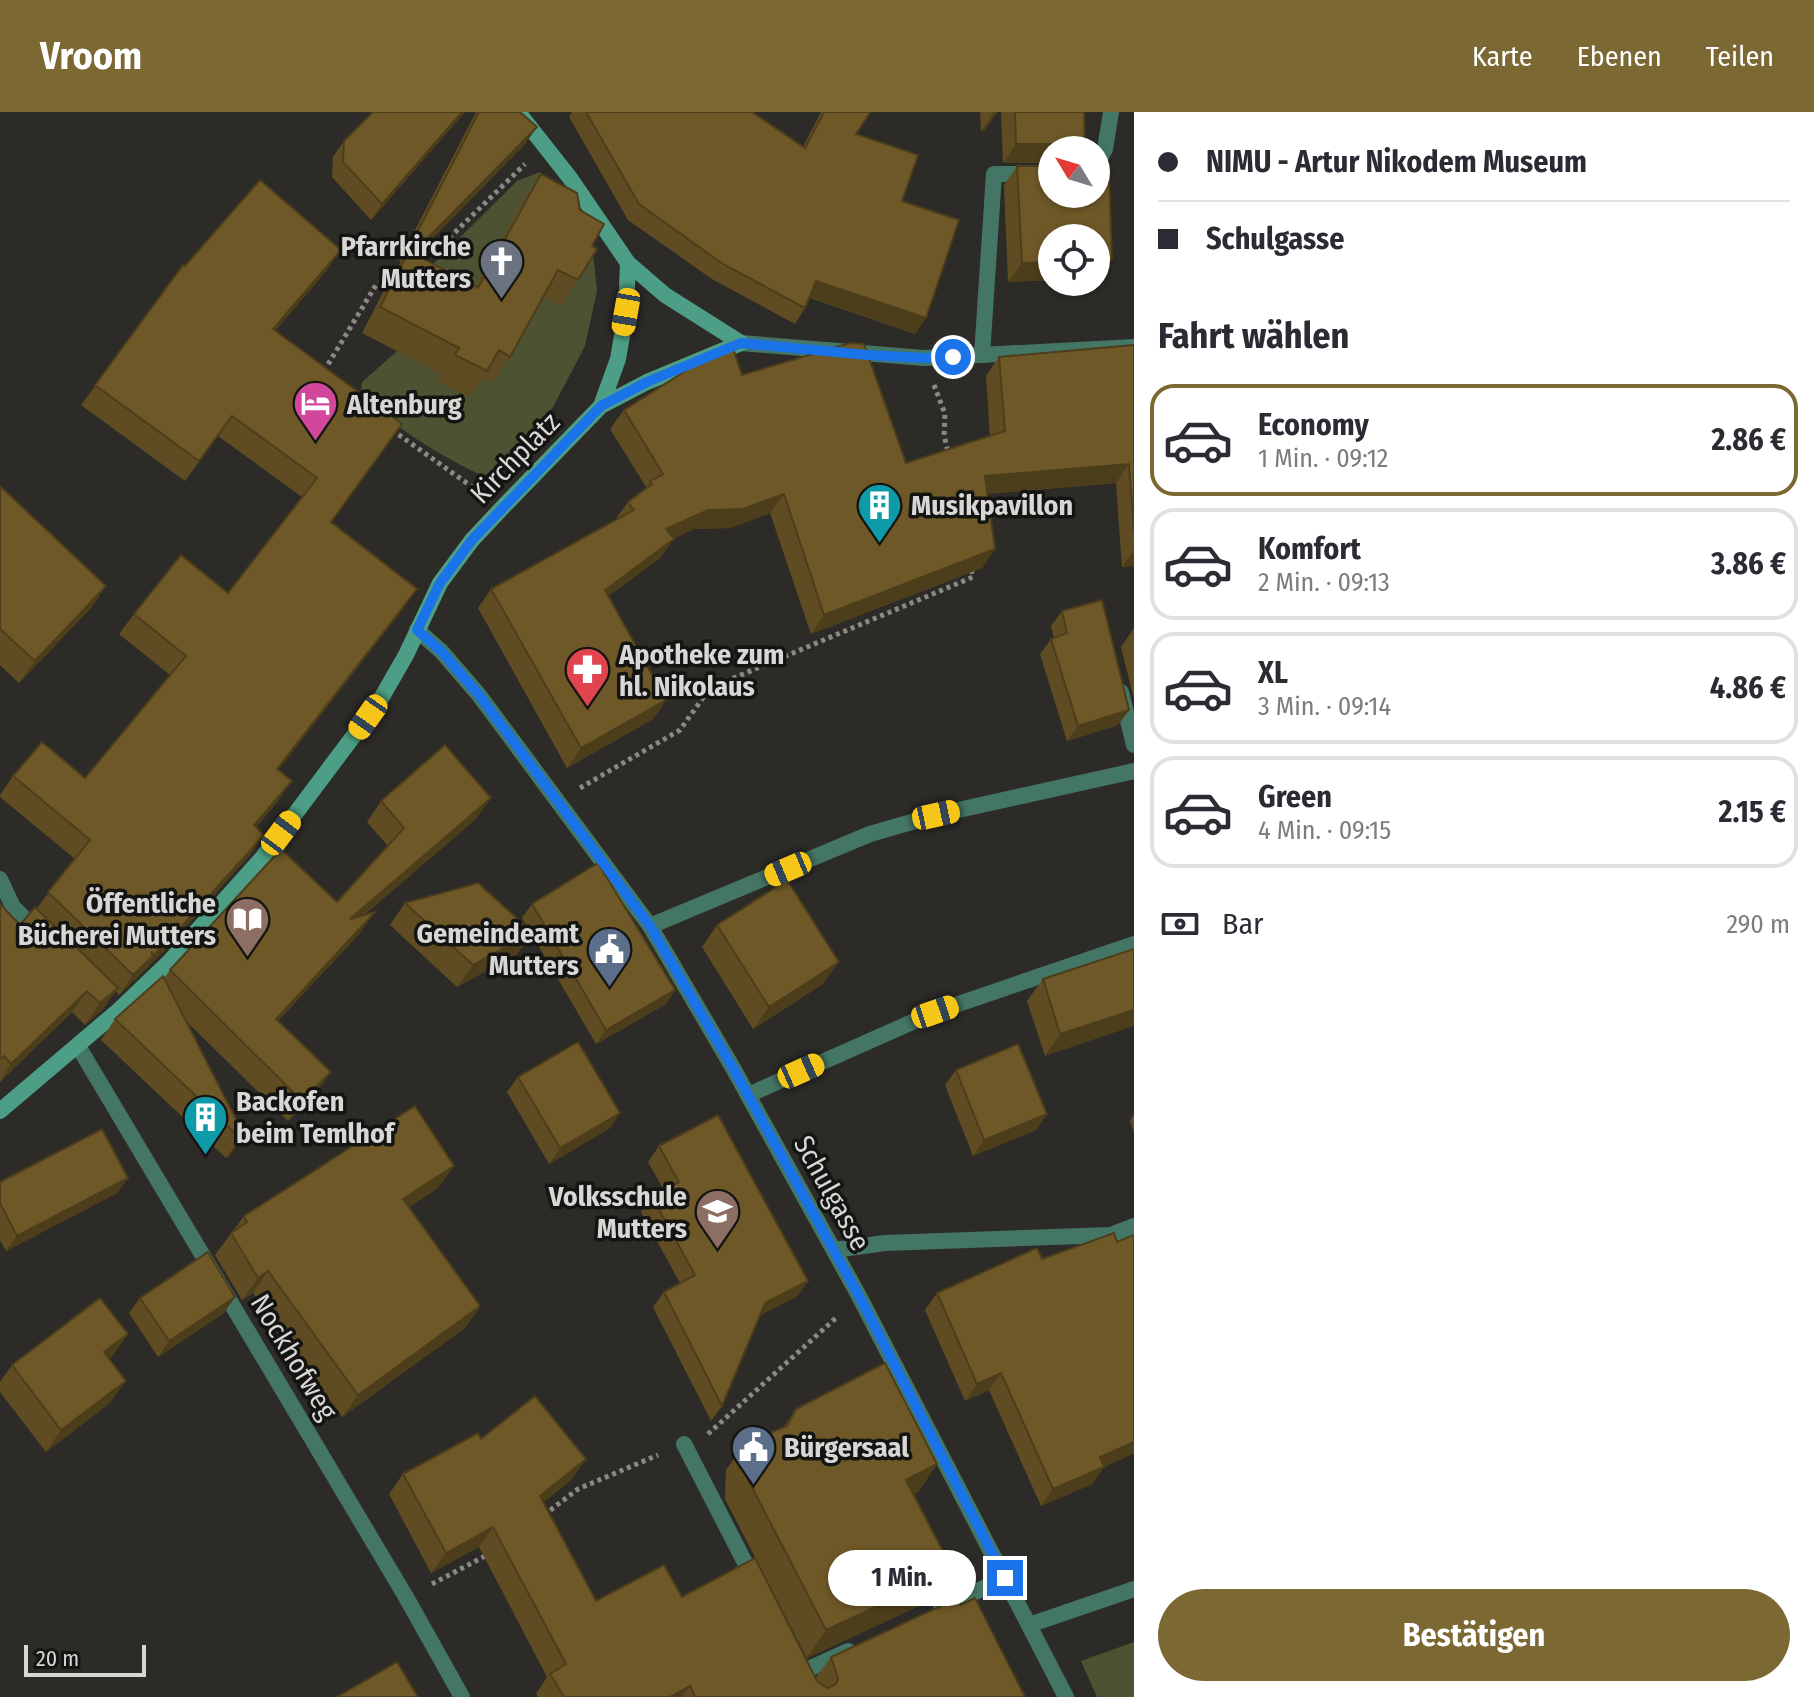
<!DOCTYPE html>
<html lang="de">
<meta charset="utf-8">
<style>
:root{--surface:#fff;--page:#f2f2f3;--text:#2b2b33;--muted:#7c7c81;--line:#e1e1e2;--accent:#7b6833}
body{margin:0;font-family:"Fira Sans Condensed",sans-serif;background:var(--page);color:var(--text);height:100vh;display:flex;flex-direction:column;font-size:30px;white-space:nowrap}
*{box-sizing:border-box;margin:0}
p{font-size:26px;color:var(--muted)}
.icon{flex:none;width:44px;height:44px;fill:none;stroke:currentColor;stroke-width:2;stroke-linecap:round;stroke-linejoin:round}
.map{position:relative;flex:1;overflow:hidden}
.side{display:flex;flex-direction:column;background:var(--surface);width:680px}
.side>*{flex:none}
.hud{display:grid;align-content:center;height:176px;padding:0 24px;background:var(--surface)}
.needle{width:52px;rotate:308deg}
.tools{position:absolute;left:1038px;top:24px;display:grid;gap:16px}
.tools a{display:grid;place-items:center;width:72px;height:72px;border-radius:50%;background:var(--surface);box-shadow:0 2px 6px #0004;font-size:40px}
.scale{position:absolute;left:24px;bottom:20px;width:122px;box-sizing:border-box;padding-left:8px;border:4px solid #d8d7d5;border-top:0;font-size:22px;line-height:28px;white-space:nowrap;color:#d8d7d5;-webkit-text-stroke:6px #141412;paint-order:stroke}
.end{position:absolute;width:36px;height:36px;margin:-18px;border:10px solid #1a73e8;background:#fff;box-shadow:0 0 0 4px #fff}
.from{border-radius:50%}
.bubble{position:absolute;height:56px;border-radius:28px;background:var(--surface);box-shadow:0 2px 6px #0004;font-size:26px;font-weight:700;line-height:56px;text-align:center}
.car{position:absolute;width:24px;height:48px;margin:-24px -12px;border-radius:10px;box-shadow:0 0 6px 2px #0007;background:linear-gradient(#f5c518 24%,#345 0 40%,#f5c518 0 76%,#345 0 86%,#f5c518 0)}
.hud b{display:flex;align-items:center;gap:28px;height:76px;font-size:30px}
.hud b+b{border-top:2px solid var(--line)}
.hud i{width:20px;height:20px;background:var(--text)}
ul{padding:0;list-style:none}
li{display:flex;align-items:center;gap:24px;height:112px;margin:0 16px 12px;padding:0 8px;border:4px solid var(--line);border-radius:24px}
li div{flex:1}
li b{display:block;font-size:30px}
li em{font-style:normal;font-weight:700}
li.on{border-color:var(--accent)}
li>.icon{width:72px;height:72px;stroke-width:1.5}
h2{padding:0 24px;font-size:36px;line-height:96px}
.pay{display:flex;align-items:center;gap:20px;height:88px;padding:0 24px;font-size:30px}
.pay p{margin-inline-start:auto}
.action{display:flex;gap:16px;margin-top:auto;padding:16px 24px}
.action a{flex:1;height:92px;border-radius:48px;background:var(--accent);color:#fff;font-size:32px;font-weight:700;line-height:92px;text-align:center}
header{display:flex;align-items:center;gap:48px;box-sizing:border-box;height:112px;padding:0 40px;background:var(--accent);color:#fff}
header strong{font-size:38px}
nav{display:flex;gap:44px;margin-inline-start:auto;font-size:28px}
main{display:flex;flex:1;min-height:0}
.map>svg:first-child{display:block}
</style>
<header>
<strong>Vroom</strong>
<nav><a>Karte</a><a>Ebenen</a><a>Teilen</a></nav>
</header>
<main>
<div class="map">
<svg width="1134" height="1585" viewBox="0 0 1134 1585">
<rect width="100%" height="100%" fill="#2d2b28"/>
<path fill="#4d5232" d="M540 60 592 133 597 179 585 234 553 295 507 351 483 364C439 343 395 317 361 282L362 270 396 240 430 155 517 69Z
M1134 1530V1585H1097L1081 1549Z"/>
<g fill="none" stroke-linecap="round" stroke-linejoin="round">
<path stroke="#8a8986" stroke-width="5" stroke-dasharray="4 4" stroke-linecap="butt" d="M416 148 443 132 525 52
M324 259 376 173 398 160
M934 273 945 302 944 323 949 344
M392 318 478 379
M580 676 680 618 710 576 973 465 971 456
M708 1322 837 1205
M544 1403 578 1377 658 1343
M432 1472 487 1443"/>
<path stroke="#447666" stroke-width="16" d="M1096 53 1105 37 1111 0
M982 243 994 62H1052
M1121 580 1134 633
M0 767 13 795 40 822
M650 814 870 722 936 703 1134 659
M748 983 935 900 1134 832
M834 1138 885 1131 1111 1123 1134 1114
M684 1332 755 1470
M941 1496 1005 1466
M1029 1513 1134 1477
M813 1585 802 1560 848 1539"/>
<path stroke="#447666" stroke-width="16" d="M417 518 441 539 479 583 650 814 733 956 859 1184 1066 1585
M78 934 406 1485 462 1585"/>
<path stroke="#447666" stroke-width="16" d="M741 231 924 246 1134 235"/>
<path stroke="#4c9f86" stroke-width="16" d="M518 0 570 66 628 151 665 183 741 231
M601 294 618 247 626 200 628 151
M0 999 119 898 169 850 262 746 379 590 406 543 440 471 472 428 502 396 601 294 647 270 741 231"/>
</g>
<path fill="#5f4c22" d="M465 0 371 108 332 65 333 45 344 29Z
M476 0H520L526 31 416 143 476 174 523 88 541 62 580 98 592 134 578 168 560 194 543 185 510 245 492 271 483 266 469 285 437 269 441 262 362 221 391 165 401 150 399 149Z
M572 0H752L803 35 821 0H868L856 22 902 89 926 206 915 222 810 186 805 196 795 212 712 167 628 108 569 5Z
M980 0H997L984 19H981Z
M1001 0H1084L1085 38H1052V51H1003Z
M1017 54H1052V82H1096V61L1109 60 1112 147 1099 166H1096V126H1052V168L1008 170 1004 73Z
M185 154 327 158 275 219 331 411 403 497 278 658V689L256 715 250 743 161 842 119 883 115 879 103 897 85 913 72 900 0 970V792L20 813 36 797 75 747 0 685V683L13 664 85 666 170 563 119 522 134 502 228 481 302 385 218 324 185 369 81 293Z
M1134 233V454L1122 455 1116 371 987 382 995 437 982 456 811 522 770 401 730 416 694 417 673 427 660 446 608 484 666 588 653 607 567 656 478 496 491 477 615 408 628 390 644 378 646 375 610 317 624 298 742 263 906 351 990 324 986 264 999 245Z
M0 374 106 474 91 496 19 571 0 553Z
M1062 499 1129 598 1118 613 1067 629 1040 542 1051 527 1054 526 1051 514Z
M1134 516V587L1121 535Z
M381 689 476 707 364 803 360 821 278 909 331 960 316 981 288 1009 186 909 244 1023 229 1044 226 1046 101 928 115 907 164 866 170 858 337 790 388 734 367 710Z
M405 791 529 818 522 806 532 792 675 878 666 892 596 932 531 821 517 842 457 875 390 813Z
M717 813 823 872 753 917 702 835Z
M1134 837 1045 944 1027 889 1043 867Z
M956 958 1047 1002 1036 1018 973 1044 945 973Z
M518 965 610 1016 549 1052 507 980Z
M1134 1002V1021L1130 1009Z
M659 1034 798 1184 760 1203 722 1294 711 1309 653 1195 664 1180 680 1171 641 1100 652 1085 664 1078 648 1050Z
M128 1066 117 1081 6 1139 0 1128V1070Z
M438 1076 409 1095 480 1194 465 1216 342 1305 253 1181 242 1188 215 1143 244 1104Z
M1134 1123V1341L1104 1355 1092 1372 1041 1394 989 1278 965 1289 925 1198 937 1181 1042 1147 1117 1130Z
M235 1185 224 1201 158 1245 129 1201 140 1186Z
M128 1222 112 1244 109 1247 110 1291 46 1340 0 1280V1270L12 1253Z
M796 1297 937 1352 918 1380 913 1382 934 1487 807 1546 725 1387 726 1358 745 1331 783 1316Z
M481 1327 586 1347 572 1367 544 1390 596 1489 682 1485 818 1570 816 1565 831 1545 961 1493 1025 1585H538L536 1582 547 1565 479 1435 431 1461 389 1382 403 1362Z"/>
<path fill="#4d3e1b" d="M462 0H465L371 108 382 92Z
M994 0 997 1 984 19H981Z
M537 15 526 31 406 154 416 138Z
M1016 32H1066L1062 38H1052V51H1003Z
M341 138 327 158 259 238 273 217Z
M1112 147 1099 166H1096V148Z
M1052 150V168L1008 170 1022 151Z
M816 169 926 206 915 222 806 184Z
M1129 352 1116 371 972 383 985 364Z
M784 382 770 401 730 416 694 417 653 436 666 417 708 398Z
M674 427 660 446 591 497 605 478Z
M995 437 982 456 811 522 824 503Z
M1134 438V454L1122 455Z
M106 474 91 496 19 571 35 549Z
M417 477 403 497 263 678 277 657Z
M666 588 653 607 567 656 581 636Z
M1129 598 1118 613 1067 629 1078 614Z
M292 669 278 689 240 733 254 713Z
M491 686 476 707 335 827 350 807Z
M264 723 250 743 161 842 140 863 154 843Z
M375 800 360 821 261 927 276 907Z
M532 820 517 842 457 875 473 853Z
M153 844 139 864 119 883 133 863Z
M839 850 823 872 753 917 769 895Z
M118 876 103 897 85 913 100 891Z
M675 878 666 892 596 932 606 918Z
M87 879 72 900 0 970 11 952Z
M1134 898V914L1045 944 1060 922Z
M331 960 316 981 288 1009 302 989Z
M620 1001 610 1016 549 1052 560 1036Z
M1047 1002 1036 1018 973 1044 984 1028Z
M244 1023 229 1044 226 1046 240 1026Z
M454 1054 438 1076 388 1109 403 1087Z
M128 1066 117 1081 6 1139 17 1124Z
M268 1159 253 1181 242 1188 258 1166Z
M808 1169 798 1184 755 1206 765 1191Z
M235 1185 224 1201 158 1245 169 1229Z
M480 1194 465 1216 342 1305 358 1283Z
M128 1222 112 1244 89 1262 104 1240Z
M1001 1261 989 1278 965 1289 977 1272Z
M126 1269 110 1291 46 1340 61 1318Z
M1134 1330V1341L1088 1362 1100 1345Z
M586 1347 572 1367 526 1405 540 1384Z
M937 1352 918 1380 887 1395 906 1368Z
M1104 1355 1092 1372 1041 1394 1053 1377Z
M493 1415 479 1435 431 1461 446 1441Z
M953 1459 934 1487 807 1546 826 1518Z
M690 1574 682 1585H670Z"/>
<path fill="#6e5827" stroke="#4d3e1b" stroke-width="2" d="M373 0H462L382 92 343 50 344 29Z
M479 0H520L537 15 416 138 410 134Z
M586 0H752L805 36 824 0H868L870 1 856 22 918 43 902 89 959 108 926 206 816 169 805 196 723 152 639 92Z
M1015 0H1084L1085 38H1075L1066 32H1016Z
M1017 54H1052V82H1096V61L1109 60 1112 147 1096 148V126H1052V150L1022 151Z
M541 62 577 81 580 98 604 112 592 134 597 137 578 168 558 158 510 245 499 238 487 259 455 243 459 236 380 195 409 139 478 176Z
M260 68 341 138 273 217 402 312 331 410 417 477 277 657 292 669 254 713 264 723 175 822 154 843 151 840 153 844 133 863 48 780 90 728 13 664 42 630 85 666 186 544 134 502 181 443 228 481 317 366 232 304 199 349 95 273 183 153 185 154Z
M850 231 864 232 906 351 1005 319 999 245 1134 233V419L1129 352 985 364 995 437 824 503 784 382 743 397 708 398 666 417 674 427 605 478 666 588 581 636 491 477 634 398 628 390 652 372 650 369 663 362 624 298 717 239 732 233 742 263Z
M0 374 106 474 35 549 0 517Z
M1102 488 1129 598 1078 614 1051 527 1067 521 1062 499Z
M445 633 491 686 350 807 375 800 276 907 331 960 302 989 170 858 281 737 337 790 404 716 381 689Z
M598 751 675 878 606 918 532 792Z
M787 768 839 850 769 895 717 813Z
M478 771 532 820 473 853 405 791Z
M0 792 20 813 35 795 118 876 100 891 87 879 11 952 4 944 0 947Z
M1134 837V898L1060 922 1043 867Z
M163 864 244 1023 240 1026 115 907Z
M578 930 620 1001 560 1036 518 965Z
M1018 932 1047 1002 984 1028 956 958Z
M415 994 454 1054 403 1087 480 1194 358 1283 268 1159 258 1166 231 1121 247 1110 244 1104Z
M718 1003 808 1169 765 1191 722 1294 664 1180 695 1163 652 1085 679 1070 659 1034Z
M102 1017 128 1066 17 1124 0 1091V1070Z
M1114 1121 1117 1130 1134 1123V1330L1100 1345 1104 1355 1053 1377 1001 1261 977 1272 937 1181 1037 1136 1042 1147Z
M208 1140 235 1185 169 1229 140 1186Z
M100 1186 128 1222 104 1240 126 1269 61 1318 12 1253Z
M885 1251 937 1352 906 1368 953 1459 826 1518 744 1360 745 1331 787 1314 796 1297Z
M535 1284 586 1347 540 1384 596 1489 664 1453 682 1485 755 1446 817 1569 827 1576 836 1572 838 1567 831 1545 958 1486 961 1493 975 1486 1025 1585H695L690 1574 670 1585H564L550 1562 566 1552 493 1415 446 1441 403 1362 478 1321 481 1327Z
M397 1550 418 1585H337Z"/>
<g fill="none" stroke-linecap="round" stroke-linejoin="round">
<path stroke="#1a73e8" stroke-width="10" d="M953 245 924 246 867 243 741 231 647 270 601 294 472 428 440 471 417 518 441 539 479 583 650 814 733 956 859 1184 1005 1466"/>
</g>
<defs>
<symbol id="church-pin" viewBox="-11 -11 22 30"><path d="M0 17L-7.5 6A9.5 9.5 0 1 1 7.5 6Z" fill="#6b7280" stroke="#141412"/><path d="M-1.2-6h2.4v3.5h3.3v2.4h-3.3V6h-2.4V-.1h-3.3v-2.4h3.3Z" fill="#fff"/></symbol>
<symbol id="hotel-pin" viewBox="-11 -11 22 30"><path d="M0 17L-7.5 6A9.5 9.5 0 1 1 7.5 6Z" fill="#d1479c" stroke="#141412"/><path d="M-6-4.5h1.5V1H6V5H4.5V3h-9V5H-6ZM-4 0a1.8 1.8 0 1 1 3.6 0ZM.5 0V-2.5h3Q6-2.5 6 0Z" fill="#fff"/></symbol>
<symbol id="building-pin" viewBox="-11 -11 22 30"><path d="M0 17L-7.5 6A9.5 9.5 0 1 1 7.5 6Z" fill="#0f9aa8" stroke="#141412"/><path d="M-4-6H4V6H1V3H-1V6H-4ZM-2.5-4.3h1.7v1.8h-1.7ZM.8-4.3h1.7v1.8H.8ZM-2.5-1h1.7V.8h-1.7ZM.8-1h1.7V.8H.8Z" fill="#fff"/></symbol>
<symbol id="pharmacy-pin" viewBox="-11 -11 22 30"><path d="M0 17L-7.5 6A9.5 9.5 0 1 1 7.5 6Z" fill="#e0444e" stroke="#141412"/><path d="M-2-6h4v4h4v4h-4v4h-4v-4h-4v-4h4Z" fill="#fff"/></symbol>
<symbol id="library-pin" viewBox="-11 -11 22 30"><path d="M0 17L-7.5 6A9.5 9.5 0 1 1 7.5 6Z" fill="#8d6e63" stroke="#141412"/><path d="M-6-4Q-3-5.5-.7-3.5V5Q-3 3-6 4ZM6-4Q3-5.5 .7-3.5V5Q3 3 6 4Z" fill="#fff"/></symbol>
<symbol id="civic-pin" viewBox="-11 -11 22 30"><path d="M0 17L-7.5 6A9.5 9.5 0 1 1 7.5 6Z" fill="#5c6f8a" stroke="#141412"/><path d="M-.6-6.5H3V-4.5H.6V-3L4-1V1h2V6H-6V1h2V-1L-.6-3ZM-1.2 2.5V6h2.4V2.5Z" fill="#fff"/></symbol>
<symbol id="school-pin" viewBox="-11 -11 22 30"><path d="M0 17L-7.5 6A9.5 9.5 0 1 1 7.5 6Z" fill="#8d6e63" stroke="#141412"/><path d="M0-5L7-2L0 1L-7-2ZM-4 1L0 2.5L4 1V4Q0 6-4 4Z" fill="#fff"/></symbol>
</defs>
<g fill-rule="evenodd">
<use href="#church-pin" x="476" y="124" width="51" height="69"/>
<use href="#hotel-pin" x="290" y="266" width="51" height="69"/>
<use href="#building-pin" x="854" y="368" width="51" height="69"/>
<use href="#pharmacy-pin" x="562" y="532" width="51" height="69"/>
<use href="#library-pin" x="222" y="782" width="51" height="69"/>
<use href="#civic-pin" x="584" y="812" width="51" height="69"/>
<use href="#building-pin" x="180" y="980" width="51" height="69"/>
<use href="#school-pin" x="692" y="1074" width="51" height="69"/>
<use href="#civic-pin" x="728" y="1310" width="51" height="69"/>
</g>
<g text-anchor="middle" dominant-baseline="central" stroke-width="7" stroke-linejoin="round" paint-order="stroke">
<g font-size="28" font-weight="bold" fill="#d8d7d5" stroke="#141412" text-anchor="start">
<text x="471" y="134" text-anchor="end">Pfarrkirche<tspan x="471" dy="32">Mutters</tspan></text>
<text x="347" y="292">Altenburg</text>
<text x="911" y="393">Musikpavillon</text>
<text x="619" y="542">Apotheke zum<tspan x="619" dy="32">hl. Nikolaus</tspan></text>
<text x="216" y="791" text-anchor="end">Öffentliche<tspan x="216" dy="32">Bücherei Mutters</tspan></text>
<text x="579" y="821" text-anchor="end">Gemeindeamt<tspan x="579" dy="32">Mutters</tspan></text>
<text x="236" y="989">Backofen<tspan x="236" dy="32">beim Temlhof</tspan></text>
<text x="687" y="1084" text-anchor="end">Volksschule<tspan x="687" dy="32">Mutters</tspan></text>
<text x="784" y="1335">Bürgersaal</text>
</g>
<g font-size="28" fill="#d8d7d5" stroke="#141412">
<text transform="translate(515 346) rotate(-46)">Kirchplatz</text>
<text transform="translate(832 1081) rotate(61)">Schulgasse</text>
<text transform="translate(294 1245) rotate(59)">Nockhofweg</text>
</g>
</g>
</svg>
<div class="tools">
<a><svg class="needle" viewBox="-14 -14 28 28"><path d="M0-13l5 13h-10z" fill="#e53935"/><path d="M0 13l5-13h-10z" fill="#7c7c81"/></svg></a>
<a><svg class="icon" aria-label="locate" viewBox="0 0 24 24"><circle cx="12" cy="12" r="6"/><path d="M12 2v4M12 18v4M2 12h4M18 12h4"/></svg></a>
</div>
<div class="scale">20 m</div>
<i class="end from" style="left:953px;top:245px"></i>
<i class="end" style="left:1005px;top:1466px"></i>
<div class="bubble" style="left:828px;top:1438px;width:148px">1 Min.</div>
<i class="car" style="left:626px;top:200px;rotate:190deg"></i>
<i class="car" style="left:368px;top:605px;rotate:215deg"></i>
<i class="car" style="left:936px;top:703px;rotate:78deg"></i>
<i class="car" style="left:281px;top:721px;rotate:37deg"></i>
<i class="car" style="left:788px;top:757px;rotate:247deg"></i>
<i class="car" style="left:935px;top:900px;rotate:71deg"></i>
<i class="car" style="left:801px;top:959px;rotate:66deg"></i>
</div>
<section class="side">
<div class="hud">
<b><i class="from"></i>NIMU - Artur Nikodem Museum</b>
<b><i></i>Schulgasse</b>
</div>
<h2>Fahrt wählen</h2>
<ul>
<li class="on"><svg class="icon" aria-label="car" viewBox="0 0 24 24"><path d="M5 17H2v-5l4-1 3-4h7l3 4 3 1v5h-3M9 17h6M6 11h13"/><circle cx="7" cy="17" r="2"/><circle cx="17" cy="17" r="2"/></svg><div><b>Economy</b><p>1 Min. · 09:12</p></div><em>2.86 €</em></li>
<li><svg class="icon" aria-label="car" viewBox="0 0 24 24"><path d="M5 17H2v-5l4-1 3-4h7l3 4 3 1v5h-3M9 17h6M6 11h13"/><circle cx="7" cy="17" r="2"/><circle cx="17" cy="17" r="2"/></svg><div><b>Komfort</b><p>2 Min. · 09:13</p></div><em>3.86 €</em></li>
<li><svg class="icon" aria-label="car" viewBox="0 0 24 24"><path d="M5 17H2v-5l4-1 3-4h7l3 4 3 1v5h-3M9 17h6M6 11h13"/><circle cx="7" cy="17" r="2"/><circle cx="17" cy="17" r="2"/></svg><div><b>XL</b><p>3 Min. · 09:14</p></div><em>4.86 €</em></li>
<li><svg class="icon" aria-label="car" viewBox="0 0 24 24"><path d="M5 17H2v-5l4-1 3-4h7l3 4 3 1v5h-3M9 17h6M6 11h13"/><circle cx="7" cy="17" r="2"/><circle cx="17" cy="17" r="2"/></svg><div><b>Green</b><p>4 Min. · 09:15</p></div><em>2.15 €</em></li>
</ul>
<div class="pay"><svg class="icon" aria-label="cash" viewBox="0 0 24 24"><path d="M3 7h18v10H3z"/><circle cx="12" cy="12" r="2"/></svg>Bar<p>290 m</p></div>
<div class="action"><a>Bestätigen</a></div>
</section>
</main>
